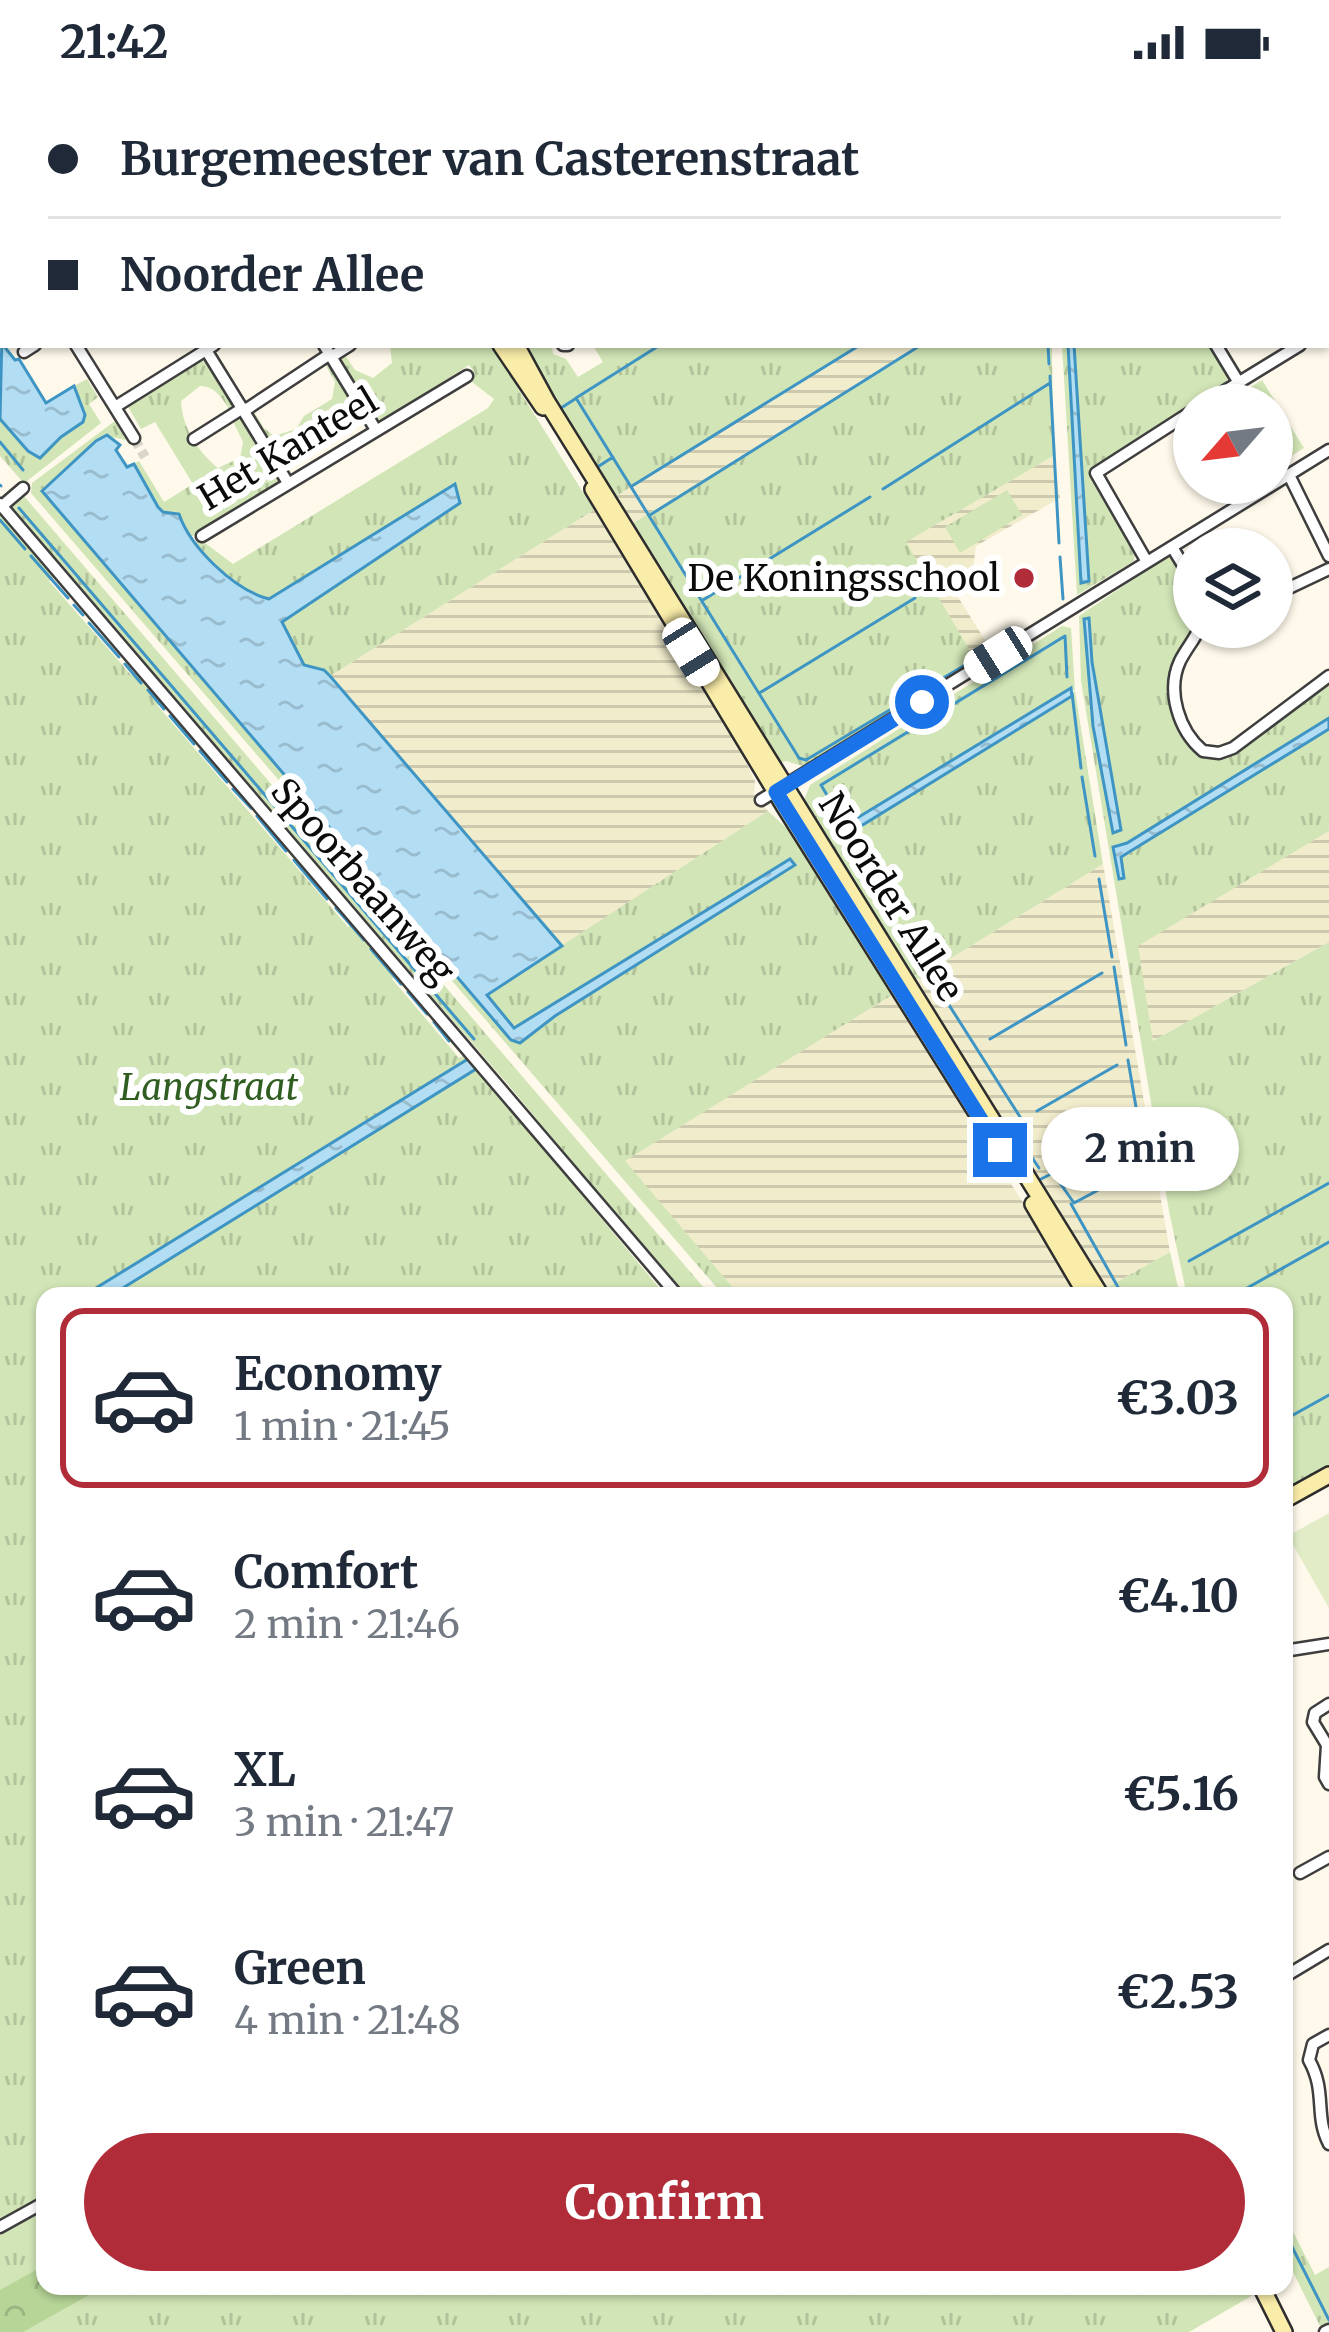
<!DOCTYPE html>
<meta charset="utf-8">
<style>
:root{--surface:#fff;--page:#f6f6f7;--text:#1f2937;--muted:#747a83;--line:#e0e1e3;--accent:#b12c39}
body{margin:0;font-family:Merriweather,serif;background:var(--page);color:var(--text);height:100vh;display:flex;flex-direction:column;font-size:45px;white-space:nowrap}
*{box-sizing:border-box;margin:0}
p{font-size:39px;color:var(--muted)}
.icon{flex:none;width:66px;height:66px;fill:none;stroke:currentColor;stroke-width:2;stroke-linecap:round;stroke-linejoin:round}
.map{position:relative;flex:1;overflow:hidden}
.side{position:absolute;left:36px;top:1203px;width:1257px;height:1008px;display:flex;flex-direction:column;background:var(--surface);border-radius:24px;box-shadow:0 3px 9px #0004}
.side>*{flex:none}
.banner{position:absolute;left:0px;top:0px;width:1329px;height:264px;box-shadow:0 3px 9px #0004;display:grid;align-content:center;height:264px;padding:0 48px;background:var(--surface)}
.needle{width:78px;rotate:242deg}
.controls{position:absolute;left:1173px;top:300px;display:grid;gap:24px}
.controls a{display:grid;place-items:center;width:120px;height:120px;border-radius:50%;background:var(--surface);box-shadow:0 3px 9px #0004;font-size:60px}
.end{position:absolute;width:54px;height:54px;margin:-27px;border:15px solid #1a73e8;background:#fff;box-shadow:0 0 0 6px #fff}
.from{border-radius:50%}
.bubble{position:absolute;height:84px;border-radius:42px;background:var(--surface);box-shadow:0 3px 9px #0004;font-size:39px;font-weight:700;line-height:84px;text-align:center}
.car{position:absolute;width:36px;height:72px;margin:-36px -18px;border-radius:15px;box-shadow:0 0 9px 3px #0007;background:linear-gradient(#fff 24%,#345 0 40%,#fff 0 76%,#345 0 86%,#fff 0)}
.banner b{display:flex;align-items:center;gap:42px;height:114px;font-size:45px}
.banner b+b{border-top:3px solid var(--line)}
.banner i{width:30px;height:30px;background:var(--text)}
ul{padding:21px 0 0;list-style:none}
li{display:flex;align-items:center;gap:36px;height:180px;margin:0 24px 18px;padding:0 24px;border:6px solid transparent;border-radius:24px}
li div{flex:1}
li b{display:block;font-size:45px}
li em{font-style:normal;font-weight:700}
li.current{border-color:var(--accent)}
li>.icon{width:108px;height:108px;stroke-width:1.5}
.cta{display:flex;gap:24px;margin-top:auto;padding:24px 48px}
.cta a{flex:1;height:138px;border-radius:72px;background:var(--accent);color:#fff;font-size:48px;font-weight:700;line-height:138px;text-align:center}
.status{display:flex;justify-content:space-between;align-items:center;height:84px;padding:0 60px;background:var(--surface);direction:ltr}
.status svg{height:33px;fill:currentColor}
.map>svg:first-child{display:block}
</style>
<div class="status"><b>21:42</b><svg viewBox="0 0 49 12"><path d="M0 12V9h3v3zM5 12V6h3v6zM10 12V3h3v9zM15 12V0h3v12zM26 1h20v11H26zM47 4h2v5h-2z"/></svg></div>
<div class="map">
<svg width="1329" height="2248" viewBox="0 0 1329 2248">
<defs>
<pattern id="farmland-rules" width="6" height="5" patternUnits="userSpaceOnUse" patternTransform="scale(3)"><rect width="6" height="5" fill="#f1eccc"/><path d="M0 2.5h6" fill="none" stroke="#cdc9ae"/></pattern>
<pattern id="grass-tufts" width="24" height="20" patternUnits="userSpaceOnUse" patternTransform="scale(3)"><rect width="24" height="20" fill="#d1e5b6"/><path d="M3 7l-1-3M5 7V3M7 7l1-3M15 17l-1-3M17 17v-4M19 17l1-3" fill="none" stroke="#b2c39b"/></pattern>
<pattern id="forest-crowns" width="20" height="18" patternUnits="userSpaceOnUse" patternTransform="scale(3)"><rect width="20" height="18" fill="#b6d597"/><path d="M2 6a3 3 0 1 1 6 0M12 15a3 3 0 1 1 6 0" fill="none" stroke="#9bb681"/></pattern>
<pattern id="water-ripples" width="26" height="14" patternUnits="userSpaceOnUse" patternTransform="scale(3)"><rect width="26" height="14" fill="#b2ddf2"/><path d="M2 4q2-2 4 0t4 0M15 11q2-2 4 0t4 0" fill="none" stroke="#98bcce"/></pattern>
</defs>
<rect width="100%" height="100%" fill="#fef9ea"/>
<path fill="url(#farmland-rules)" d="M859 261H921L630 441 613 414Z
M1053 372 1060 414 976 462 973 485 961 486 953 496V505L990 564 989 569 979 575 973 572 905 458Z
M594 426 740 665 755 697 754 710 768 727 562 862 330 592Z
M1329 747V858L1153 957 1137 862Z
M1103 780 1170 1168 1101 1207 911 899Z
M892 911 1022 1117 1077 1212H740L624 1077Z"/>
<path fill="url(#grass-tufts)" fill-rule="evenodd" d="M390 261H491L594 426 330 592 324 586 304 581 282 537 460 420 454 401 269 515C235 506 219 482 195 459L201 456 233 480 488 324 494 315 472 298 474 288 469 281 382 337 373 333 338 272 343 268 355 286 373 294 392 279Z
M520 261H552L553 270 566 275 578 293 603 278 594 263 598 261H859L613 414Z
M921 261H1052L1053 372 906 458 973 572 968 582 806 683 786 677 777 679 630 441Z
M1062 261H1211C1219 274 1233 287 1225 302L1094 382 1092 397 1135 469 1134 477 1077 511Z
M200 276 208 279 234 321 230 326C221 313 216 303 200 302L181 317C182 343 198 368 218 384L240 374 243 358 232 335 239 331 278 391V399L191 453 182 439 158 423 134 380 139 377 164 418 193 400 155 338 141 345 127 321Z
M328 276 366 335 284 387 249 330 253 326 264 344 274 352 296 345 304 332 332 315 335 298 324 278Z
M87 295 98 313 89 320 101 339 27 397H22L0 372V335L28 367 40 374 61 353 83 338 82 318 74 302Z
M1262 296 1304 364 1272 384V321H1231L1229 317Z
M115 337 126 356 107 352 96 357 43 408 513 955 520 959 555 932 794 780 789 775 519 943 508 939 486 911 768 727 792 749 892 911 625 1077 740 1212H724L31 409 32 399Z
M1007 406 1022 431 960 469 945 443Z
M23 411 711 1212H683L511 1004 15 432 11 424Z
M0 427 56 492 49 497 131 591 139 587 164 616 157 621 348 843 355 839 399 889 392 895 459 974 465 971 666 1212H45V2202H1251L1255 2210 1189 2248H0Z
M1168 472C1189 487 1202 525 1195 547 1190 563 1174 571 1172 589 1169 607 1177 628 1181 646L1217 673 1329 596V633L1127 759 1117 760 1122 786 1121 773 1329 644V747L1138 862 1153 957 1329 858V1382L1284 1408V1212H1187L1169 1127 1081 597 1079 532ZM1085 534 1089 535 1092 578 1121 746 1113 749 1089 606Z
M1062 542 1071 544 1075 607 1103 780 911 899 803 719 810 701ZM1071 604 1075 607 1072 612 844 752 839 746Z
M1170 1168 1180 1212H1105L1101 1207Z
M1284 2130 1315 2191 1329 2183V2248H1323L1284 2170Z"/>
<path fill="url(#forest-crowns)" d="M45 2181V2202H105L23 2248H0V2206Z"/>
<path fill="#e2edc8" d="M1329 1429V1524L1288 1452Z"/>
<path fill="url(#water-ripples)" stroke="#3e95c4" stroke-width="3" d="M3 206V261L15 276 19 275 46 319 74 302 85 331 83 338 61 353 40 374 28 367 0 335Z
M1068 261H1074L1089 497 1081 499Z
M107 351 120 361 116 366 127 383 134 380 158 423 163 428 179 430C190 463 234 506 269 515L455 400 460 419 282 538 304 581 324 586 330 592 562 862 487 911 514 944 790 775 795 781 555 932 520 959 511 956 42 407 96 357Z
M1089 534 1092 578 1121 746 1113 749 1093 642 1084 535Z
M1071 604 1072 612 843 753 839 745Z
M1329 634V645L1121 773 1124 794 1119 795 1113 763 1127 759Z
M468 975 476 985 110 1212H83Z"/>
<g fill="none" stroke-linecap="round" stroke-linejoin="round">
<path stroke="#3e95c4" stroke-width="3" d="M1056 0 1057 3
M133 3 138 0
M1183 3 1188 0
M0 85 3 83
M660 261 576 314 799 674 806 676 965 581
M1048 261 1049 280
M1050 292 1059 459
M558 326 575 315
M0 358 23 386
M596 384 613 373
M0 401 1 402
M632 402 860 261
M883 405 1050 299
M19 424 474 955
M650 431 921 261
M0 436 25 465
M31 472 68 514
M1060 473 1063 515
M703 516 870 413
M74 521 83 531
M89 539 119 573
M125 580 141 599
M148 606 164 625
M761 608 915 514
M1072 609 1081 684
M170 632 194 660
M200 667 227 698
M1082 693 1095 772
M233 705 251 724
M257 732 286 767
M846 743 821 701 1065 552 1067 593
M294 776 327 815
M1099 795 1112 873
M336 824 364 856
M371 865 401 900
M1114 883 1126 961
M930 891 1022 1036 1013 1045 1039 1084
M408 908 427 930
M434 938 449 957
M990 955 1102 889
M1128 976 1137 1029
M1037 1027 1117 981
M1139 1039 1144 1069
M1039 1096 1053 1089 1074 1119 1147 1080 1150 1103
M1071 1120 1123 1212
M1189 1177 1329 1099
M1233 1212 1329 1158
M1284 1336 1329 1311
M1284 2147 1329 2236"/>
<path stroke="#dad5c9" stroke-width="10" stroke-dasharray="10 5" stroke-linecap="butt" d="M134 354 145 373"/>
<defs>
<path id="street" d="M402 0 404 3
M523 0 525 3
M722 0 724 3
M849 0 851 3
M1300 0 1302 3
M535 3 539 0
M1326 42 1329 47
M0 165 3 170
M0 193 3 191
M1326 240 1328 244
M76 261 134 354
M324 261 376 346
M563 261H568
M1216 261 1239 299
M206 266 288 399
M24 268 35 261
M331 273 350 261
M1202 321 1300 261
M115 323 214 261
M244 327 330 270
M194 355 243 324
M1289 391 1329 472
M0 420 678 1212
M2 422 23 404
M202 452 467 292
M1172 463 1194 499
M1147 478 1096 389 1194 326
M1272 512 1329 485
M1200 543C1195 555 1186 565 1180 577 1166 607 1179 647 1203 667L1219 669 1233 664 1329 592
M761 716 1329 366
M1284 1567 1329 1560
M1329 1620 1315 1629 1313 1638 1327 1661 1325 1693 1329 1700
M1300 1789 1329 1773
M1284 1893 1329 1866
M1329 1951 1313 1960 1309 1976C1327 2008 1314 2031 1329 2060
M0 2143 45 2118
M1325 2248 1329 2246"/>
<path id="secondary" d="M340 0 342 3
M355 0 357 3
M501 261 543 323
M516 261 547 318 1101 1212
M593 405 785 723 980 1034
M1033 1120 1087 1212
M1284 1416 1329 1391
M1261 2202 1284 2248"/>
</defs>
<use href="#street" stroke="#3e3e3e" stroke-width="15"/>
<use href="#secondary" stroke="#2d2d2d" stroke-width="20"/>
<use href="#street" stroke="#fff" stroke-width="10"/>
<use href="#secondary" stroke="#faeda9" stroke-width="15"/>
</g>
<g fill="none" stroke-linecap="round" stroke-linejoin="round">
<path stroke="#1a73e8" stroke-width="15" d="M922 618 776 708 1000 1066"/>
</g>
<circle fill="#b12c39" stroke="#fff" stroke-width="4.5" cx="1024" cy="494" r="12"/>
<g text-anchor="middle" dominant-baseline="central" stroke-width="12" stroke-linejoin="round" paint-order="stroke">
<g font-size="36" fill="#0b0b0b" stroke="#fff">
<text transform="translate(288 365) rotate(-31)">Het Kanteel</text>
<text transform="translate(363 797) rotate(49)">Spoorbaanweg</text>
<text transform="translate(891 813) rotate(58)">Noorder Allee</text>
</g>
<g font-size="36" fill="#0b0b0b" stroke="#fff" text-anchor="end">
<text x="1000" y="494">De Koningsschool</text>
</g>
<g font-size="36" font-style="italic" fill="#305d20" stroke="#fff">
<text x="209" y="1003">Langstraat</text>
</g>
</g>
</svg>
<div class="controls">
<a><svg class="needle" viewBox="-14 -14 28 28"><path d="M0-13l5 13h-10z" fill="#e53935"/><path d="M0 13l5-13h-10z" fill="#747a83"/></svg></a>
<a><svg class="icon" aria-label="layers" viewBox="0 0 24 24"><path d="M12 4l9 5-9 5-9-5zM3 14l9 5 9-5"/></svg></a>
</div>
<i class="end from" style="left:922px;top:618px"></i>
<i class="end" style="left:1000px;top:1066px"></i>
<div class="bubble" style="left:1041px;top:1023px;width:198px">2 min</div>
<i class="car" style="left:691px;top:568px;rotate:148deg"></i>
<i class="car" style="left:998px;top:571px;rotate:238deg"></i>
<div class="banner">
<b><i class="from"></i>Burgemeester van Casterenstraat</b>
<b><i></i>Noorder Allee</b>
</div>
<section class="side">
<ul>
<li class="current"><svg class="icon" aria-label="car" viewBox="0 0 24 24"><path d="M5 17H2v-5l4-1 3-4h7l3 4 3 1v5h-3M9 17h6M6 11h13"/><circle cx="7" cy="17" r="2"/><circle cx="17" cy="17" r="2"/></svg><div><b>Economy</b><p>1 min · 21:45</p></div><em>€3.03</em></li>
<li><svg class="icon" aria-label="car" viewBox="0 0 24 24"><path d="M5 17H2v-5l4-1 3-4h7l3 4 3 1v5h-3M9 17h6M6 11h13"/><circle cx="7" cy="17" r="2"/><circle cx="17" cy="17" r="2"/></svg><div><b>Comfort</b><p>2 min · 21:46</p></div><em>€4.10</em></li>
<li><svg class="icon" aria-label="car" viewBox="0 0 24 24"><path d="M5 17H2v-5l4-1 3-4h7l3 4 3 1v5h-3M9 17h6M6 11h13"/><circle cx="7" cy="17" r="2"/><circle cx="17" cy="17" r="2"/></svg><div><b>XL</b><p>3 min · 21:47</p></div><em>€5.16</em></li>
<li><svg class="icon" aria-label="car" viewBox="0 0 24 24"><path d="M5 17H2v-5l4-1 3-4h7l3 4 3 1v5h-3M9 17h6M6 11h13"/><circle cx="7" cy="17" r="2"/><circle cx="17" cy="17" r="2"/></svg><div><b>Green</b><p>4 min · 21:48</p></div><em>€2.53</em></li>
</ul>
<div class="cta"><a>Confirm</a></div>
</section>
</div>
